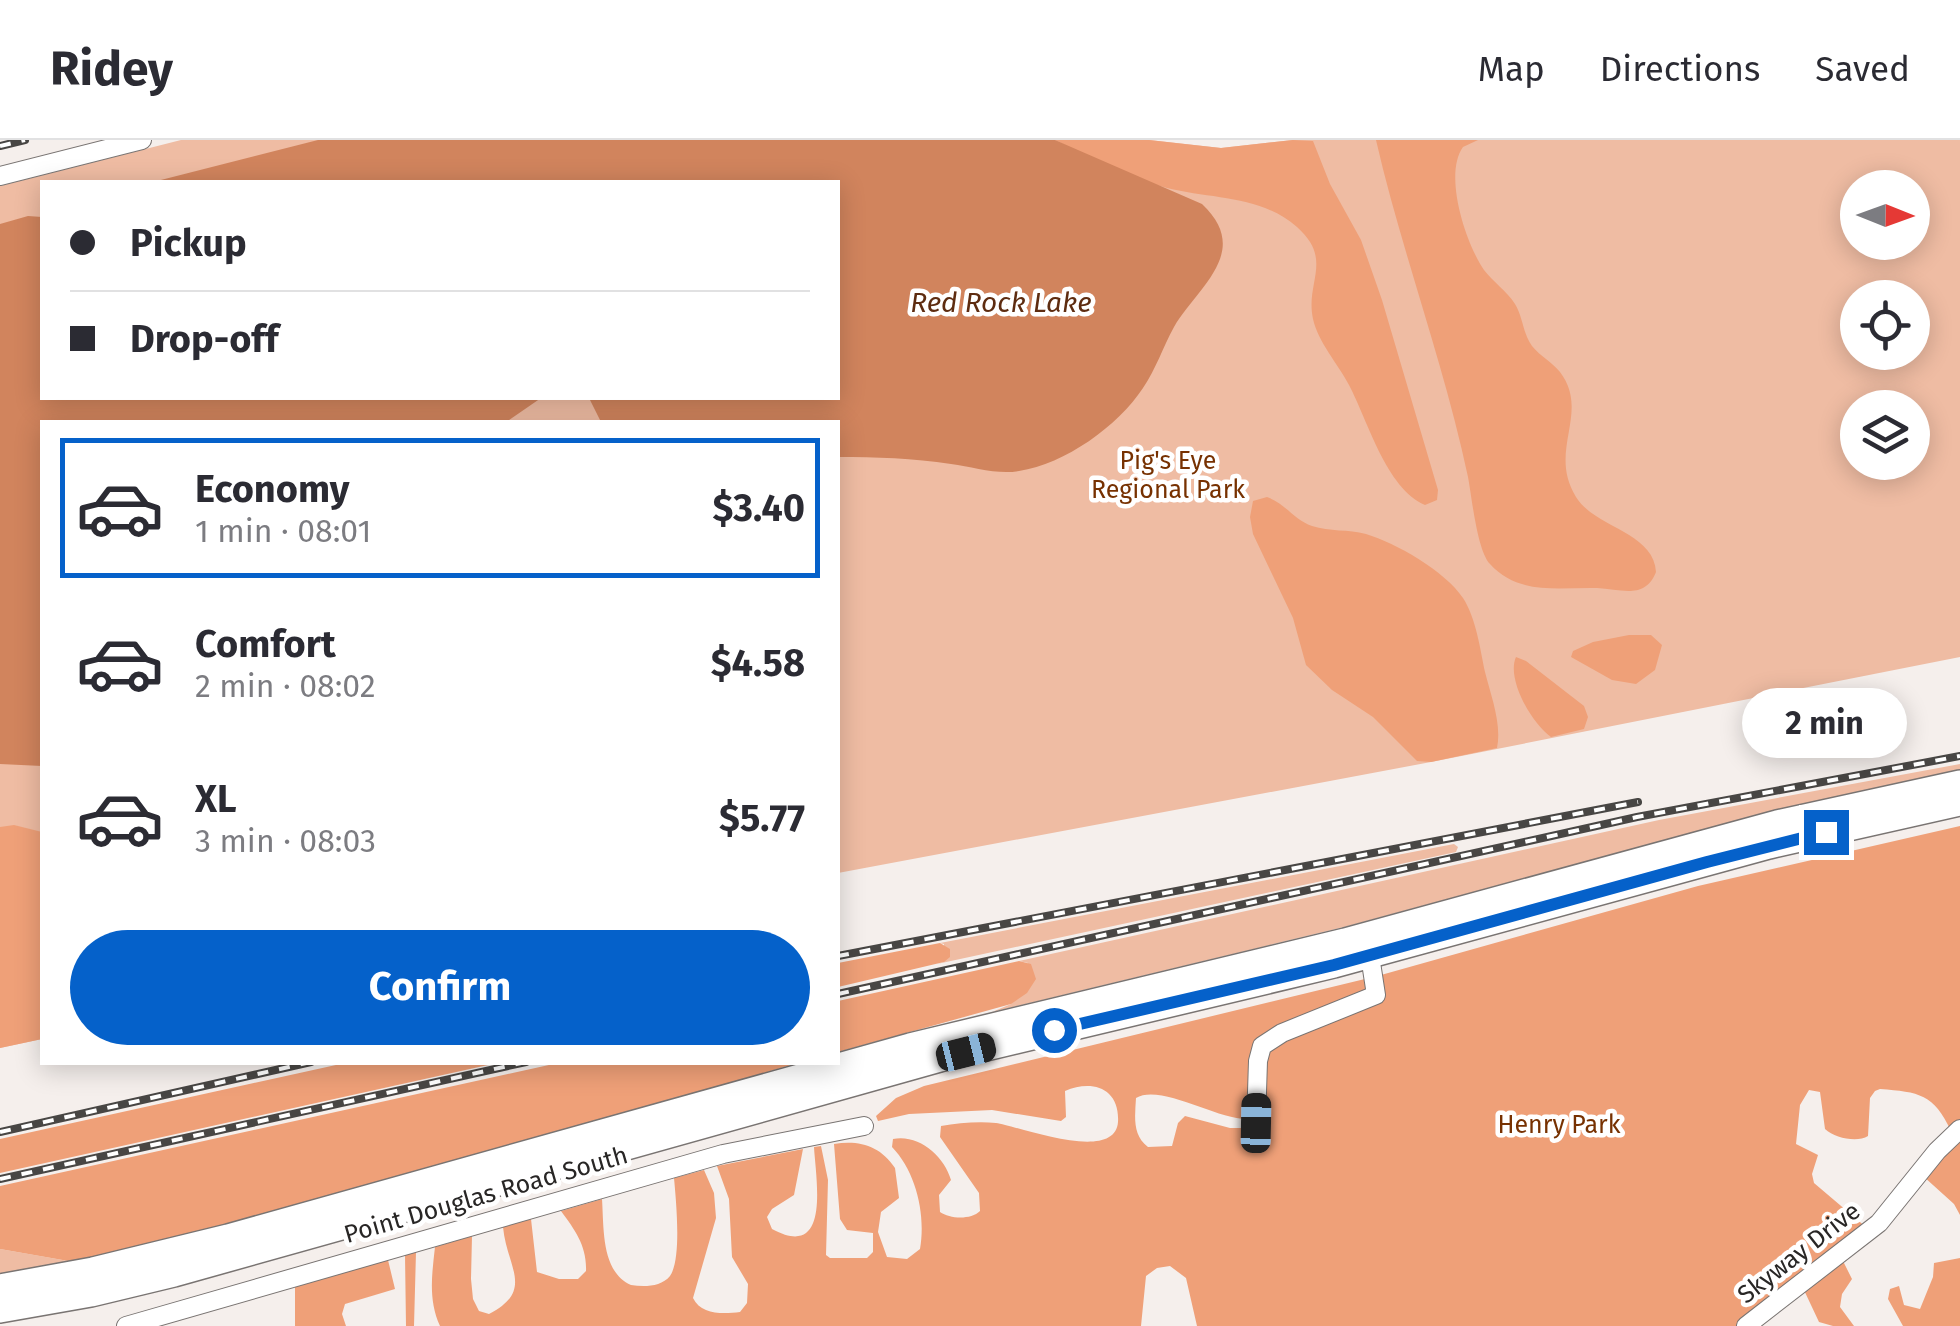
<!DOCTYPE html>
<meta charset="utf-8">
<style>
:root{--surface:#fff;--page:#f2f2f3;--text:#2b2b33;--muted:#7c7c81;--line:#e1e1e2;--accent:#0561ca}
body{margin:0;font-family:"Fira Sans",sans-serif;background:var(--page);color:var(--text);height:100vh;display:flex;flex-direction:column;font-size:38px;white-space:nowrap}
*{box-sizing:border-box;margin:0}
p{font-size:32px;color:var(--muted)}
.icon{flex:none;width:55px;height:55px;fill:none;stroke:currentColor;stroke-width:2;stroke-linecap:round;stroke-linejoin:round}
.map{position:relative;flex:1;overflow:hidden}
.sheet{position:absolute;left:40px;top:280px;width:800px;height:645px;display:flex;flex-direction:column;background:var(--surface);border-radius:0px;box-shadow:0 5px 25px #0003}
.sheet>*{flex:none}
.top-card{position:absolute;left:40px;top:40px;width:800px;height:220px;border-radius:0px;box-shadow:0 5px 25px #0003;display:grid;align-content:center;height:220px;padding:0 30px;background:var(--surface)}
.needle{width:65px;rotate:91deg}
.buttons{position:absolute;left:1840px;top:30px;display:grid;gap:20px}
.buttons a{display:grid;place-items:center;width:90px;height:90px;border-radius:50%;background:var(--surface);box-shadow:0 5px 25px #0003;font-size:50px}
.end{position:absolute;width:45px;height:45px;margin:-22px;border:12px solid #0561ca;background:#fff;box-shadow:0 0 0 5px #fff}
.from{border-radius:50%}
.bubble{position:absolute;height:70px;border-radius:35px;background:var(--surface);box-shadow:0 5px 25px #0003;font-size:32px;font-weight:700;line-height:70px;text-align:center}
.car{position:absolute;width:30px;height:60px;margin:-30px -15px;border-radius:12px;box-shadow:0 0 8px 2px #0007;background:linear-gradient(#222 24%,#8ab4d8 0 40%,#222 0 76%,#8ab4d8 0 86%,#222 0)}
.top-card b{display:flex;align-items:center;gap:35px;height:95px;font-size:38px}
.top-card b+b{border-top:2px solid var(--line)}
.top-card i{width:25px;height:25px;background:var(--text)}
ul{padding:18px 0 0;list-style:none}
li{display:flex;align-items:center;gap:30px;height:140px;margin:0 20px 15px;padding:0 10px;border:5px solid transparent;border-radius:0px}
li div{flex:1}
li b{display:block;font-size:38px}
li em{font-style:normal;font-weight:700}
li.active{border-color:var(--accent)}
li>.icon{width:90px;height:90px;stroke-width:1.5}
.action{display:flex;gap:20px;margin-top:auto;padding:20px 30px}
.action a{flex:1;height:115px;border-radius:60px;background:var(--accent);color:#fff;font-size:40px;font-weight:700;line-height:115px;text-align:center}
header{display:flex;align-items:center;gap:60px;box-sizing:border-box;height:140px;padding:0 50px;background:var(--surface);border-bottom:2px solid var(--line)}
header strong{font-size:48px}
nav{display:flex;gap:55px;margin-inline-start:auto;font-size:35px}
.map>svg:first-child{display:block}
</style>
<header>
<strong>Ridey</strong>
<nav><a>Map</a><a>Directions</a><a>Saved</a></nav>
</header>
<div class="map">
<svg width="1960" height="1186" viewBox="0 0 1960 1186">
<rect width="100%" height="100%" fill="#f5efec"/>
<path fill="#efbca3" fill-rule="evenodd" d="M181 0H1149L1221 8 1293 0H1960V517L1431 622 838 733V282H42V899L0 908V46ZM42 42H838V258H42ZM1858 48H1912V102H1858ZM1858 158H1912V212H1858ZM1858 268H1912V322H1858Z
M1960 624V630L1746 678 1344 787 992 872 1011 864 1028 823 1019 821 1659 680Z
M1454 704 1458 707 1456 712 937 824 944 822V804L940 803Z
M0 1109 74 1122 0 1135Z"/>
<path fill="#efa078" d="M1055 0H1149L1221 8 1293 0 1313 1 1330 44 1361 100 1382 160 1438 350 1437 360 1425 365C1386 348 1368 281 1349 245 1338 224 1318 202 1313 179 1305 142 1334 120 1297 87 1260 55 1211 59 1167 48 1129 38 1091 18 1055 0Z
M1376 0H1478L1463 7C1443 35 1466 104 1484 130 1493 142 1507 151 1515 164 1523 177 1523 194 1532 206 1540 216 1552 222 1560 232 1591 273 1547 310 1576 357 1595 388 1654 392 1656 432 1645 460 1621 449 1597 448 1560 447 1519 456 1490 424 1477 410 1472 358 1468 337 1444 223 1402 113 1376 0Z
M1267 357C1285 363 1294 380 1312 386 1330 392 1348 389 1366 394 1396 403 1445 431 1463 458 1476 478 1480 508 1485 532 1491 556 1502 584 1497 608L1431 622 1417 621 1373 577 1332 550 1306 525 1293 478 1253 394 1250 377 1253 361Z
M1629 495H1651L1662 505 1655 530 1636 544 1612 540 1571 517 1573 511 1593 502Z
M1516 517 1526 521 1584 566 1588 577 1584 589 1551 597C1532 584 1506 539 1516 517Z
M14 685 42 692V899L0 908V687Z
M1960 686V983L1951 991C1934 954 1919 952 1880 949L1875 951 1870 958 1868 996C1857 1003 1835 998 1825 989L1820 952 1809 950 1800 965 1796 1004 1818 1015 1812 1034 1814 1043 1867 1088 1740 1186H1197L1186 1138 1170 1126 1157 1128 1146 1136 1141 1186H440C428 1160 432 1134 435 1107L472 1096 471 1139 473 1159 479 1171 489 1174C535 1150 507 1128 503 1087L531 1079 537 1132 559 1139H578L586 1131C587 1106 575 1090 561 1071L602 1059C604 1088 601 1132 631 1145 644 1147 661 1147 670 1136 682 1119 676 1060 674 1038L704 1030 714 1053 716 1078 693 1158C701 1175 723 1174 740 1172L747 1163 748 1144 732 1117 729 1059 717 1026 803 1009 794 1055 772 1069 767 1077 772 1089C831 1121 816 1041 814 1007L821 1006 828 1040 826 1115 830 1118H867L873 1112V1093L847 1090 840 1079 834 1004C860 1000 880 1006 895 1028L899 1058 881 1072 878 1092 887 1117 907 1119 920 1109C926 1074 916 1032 892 1007L893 999C919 994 944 1016 951 1040L939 1055 940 1072C950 1079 971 1080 980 1071L979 1053 940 997 941 986C958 983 979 981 996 983 1018 986 1115 1024 1118 982 1120 948 1092 939 1065 951L1066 977 1061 981 992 970 909 974 878 981 876 976 896 958 924 946 1369 838 1371 848 1368 853C1340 863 1258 883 1252 915 1247 936 1253 958 1248 979 1218 980 1160 943 1136 958 1135 976 1132 995 1148 1007L1172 1006 1178 983 1185 976 1230 988H1260L1263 982 1264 920 1268 910 1293 896 1382 860 1385 854 1381 835 1698 746Z
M940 803 950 809V817L944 822 838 847V823Z
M1019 821 1031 824 1036 839 1027 853 1011 864 838 912V861Z
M345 923H497L0 1033V999Z
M558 923H798L346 1054 157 1103 74 1122 0 1109V1046Z
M1960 1000V1075L1954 1064 1923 1036Z
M416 1112 414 1186H406L405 1115Z
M1960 1118V1186H1903L1888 1159 1890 1149 1899 1146 1904 1165 1920 1169 1933 1137 1934 1123Z
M1842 1119 1852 1139 1842 1154 1840 1167 1854 1186H1833L1819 1182 1803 1148Z
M388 1120 395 1149 345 1164 342 1174 346 1186H295V1147Z"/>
<path fill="#d1845d" d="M318 0H1055L1202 64C1253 112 1197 147 1174 187 1163 207 1156 229 1143 248 1118 286 1065 324 1019 331 998 335 973 327 951 324 913 318 876 317 838 317V282H601L589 258H838V42H153Z
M28 76 42 77V258H541L506 282H42V626L0 624V84Z"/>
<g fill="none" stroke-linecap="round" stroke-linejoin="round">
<defs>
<path id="minor" d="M0 36 142 0
M1256 983 1258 921 1262 906 1282 893 1376 855 1370 816
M126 1186 723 1014 864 986
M1746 1186 1879 1083 1937 1011 1960 989"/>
<path id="highway" d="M0 1147 93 1130 228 1097 910 906 1345 801 1777 683 1960 643
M0 1170 91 1154 174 1134 940 919 1334 825 1769 706 1960 663"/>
</defs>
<use href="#minor" stroke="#797472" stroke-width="20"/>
<use href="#highway" stroke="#797472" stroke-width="28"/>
<use href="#minor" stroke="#fff" stroke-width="18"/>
<use href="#highway" stroke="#fff" stroke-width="25"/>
<defs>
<path id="rail" d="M0 6 25 0
M838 816 1638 662
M838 854 1637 677 1960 616
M0 992 311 922
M0 1039 526 922"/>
</defs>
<use href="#rail" stroke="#484644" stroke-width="8"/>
<use href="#rail" stroke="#fff" stroke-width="4" stroke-dasharray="11" stroke-linecap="butt"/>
</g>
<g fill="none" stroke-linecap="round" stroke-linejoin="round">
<path stroke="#0561ca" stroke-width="12" d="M1054 890 1334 825 1707 722 1826 692"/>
</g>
<g text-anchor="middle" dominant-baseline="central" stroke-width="9" stroke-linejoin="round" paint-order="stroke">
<g font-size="25" fill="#773101" stroke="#fff">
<text x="1168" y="321">Pig's Eye<tspan x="1168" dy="29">Regional Park</tspan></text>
<text x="1559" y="985">Henry Park</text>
</g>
<g font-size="25" fill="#282625" stroke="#fff">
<text transform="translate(486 1055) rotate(-16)">Point Douglas Road South</text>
<text transform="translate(1799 1113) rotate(-38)">Skyway Drive</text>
</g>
<g font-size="28" font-style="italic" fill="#5e2c10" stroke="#fff">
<text x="1001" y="162">Red Rock Lake</text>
</g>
</g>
</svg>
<div class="buttons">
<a><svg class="needle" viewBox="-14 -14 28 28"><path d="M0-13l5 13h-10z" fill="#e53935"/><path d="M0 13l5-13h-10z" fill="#7c7c81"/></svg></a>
<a><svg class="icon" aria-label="locate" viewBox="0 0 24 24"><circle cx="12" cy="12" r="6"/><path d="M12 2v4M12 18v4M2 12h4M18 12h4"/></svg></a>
<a><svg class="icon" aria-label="layers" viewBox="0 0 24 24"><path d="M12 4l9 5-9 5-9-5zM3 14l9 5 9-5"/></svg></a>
</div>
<i class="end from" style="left:1054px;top:890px"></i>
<i class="end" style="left:1826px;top:692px"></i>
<div class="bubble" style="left:1742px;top:548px;width:165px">2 min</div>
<i class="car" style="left:966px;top:912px;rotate:76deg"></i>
<i class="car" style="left:1256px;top:983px;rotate:1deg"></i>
<div class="top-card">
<b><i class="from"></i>Pickup</b>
<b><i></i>Drop-off</b>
</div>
<section class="sheet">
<ul>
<li class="active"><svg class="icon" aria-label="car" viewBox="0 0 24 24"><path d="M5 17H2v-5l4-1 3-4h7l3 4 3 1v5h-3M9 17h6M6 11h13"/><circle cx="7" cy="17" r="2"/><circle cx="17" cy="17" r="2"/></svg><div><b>Economy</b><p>1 min · 08:01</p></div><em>$3.40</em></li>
<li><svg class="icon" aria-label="car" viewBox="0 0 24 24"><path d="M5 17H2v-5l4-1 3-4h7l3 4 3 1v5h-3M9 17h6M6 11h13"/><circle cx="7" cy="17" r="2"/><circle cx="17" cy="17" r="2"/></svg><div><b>Comfort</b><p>2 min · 08:02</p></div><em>$4.58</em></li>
<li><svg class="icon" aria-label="car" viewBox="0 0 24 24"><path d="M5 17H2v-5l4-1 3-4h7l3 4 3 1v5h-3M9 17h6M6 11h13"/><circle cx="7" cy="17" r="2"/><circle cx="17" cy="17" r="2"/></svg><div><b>XL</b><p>3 min · 08:03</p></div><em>$5.77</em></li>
</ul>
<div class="action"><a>Confirm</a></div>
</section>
</div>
